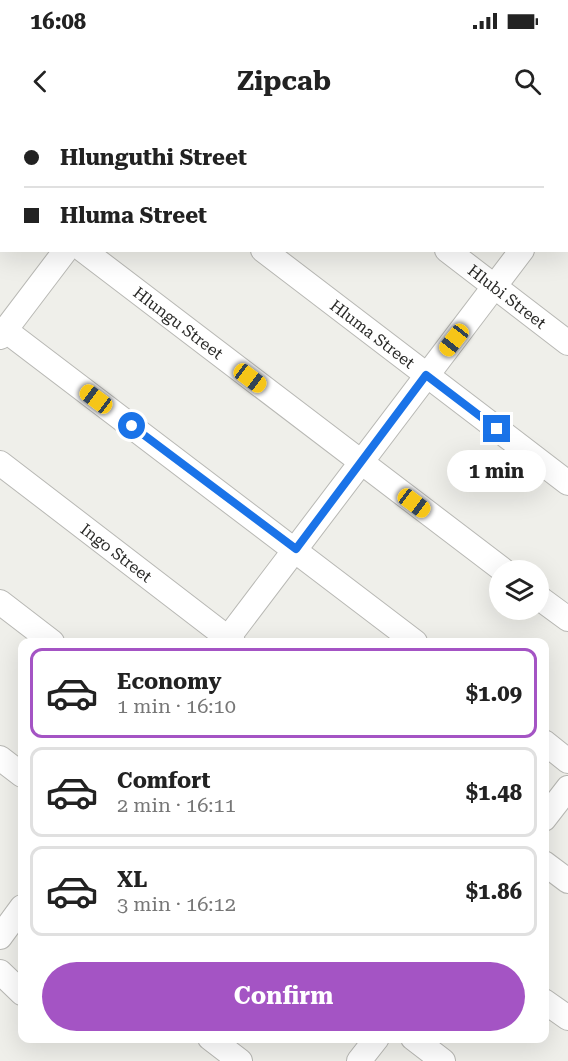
<!DOCTYPE html>
<meta charset="utf-8">
<style>
:root{--surface:#fff;--page:#f6f6f6;--text:#222;--muted:#767676;--line:#e0e0e0;--accent:#a454c4}
body{margin:0;font-family:"Roboto Serif",serif;background:var(--page);color:var(--text);height:100vh;display:flex;flex-direction:column;font-size:22px;white-space:nowrap}
*{box-sizing:border-box;margin:0}
p{font-size:20px;color:var(--muted)}
.icon{flex:none;width:33px;height:33px;fill:none;stroke:currentColor;stroke-width:2;stroke-linecap:round;stroke-linejoin:round}
.map{position:relative;flex:1;overflow:hidden}
.sheet{position:absolute;left:18px;top:518px;width:531px;height:405px;display:flex;flex-direction:column;background:var(--surface);border-radius:12px;box-shadow:0 6px 24px #0002}
.sheet>*{flex:none}
.guide{position:absolute;left:0px;top:0px;width:568px;height:132px;box-shadow:0 6px 24px #0002;display:grid;align-content:center;height:132px;padding:0 24px;background:var(--surface)}
.tools{position:absolute;left:489px;top:440px;display:grid;gap:12px}
.tools a{display:grid;place-items:center;width:60px;height:60px;border-radius:50%;background:var(--surface);box-shadow:0 6px 24px #0002;font-size:30px}
.end{position:absolute;width:27px;height:27px;margin:-14px;border:8px solid #1a73e8;background:#fff;box-shadow:0 0 0 3px #fff}
.from{border-radius:50%}
.bubble{position:absolute;height:42px;border-radius:21px;background:var(--surface);box-shadow:0 6px 24px #0002;font-size:20px;font-weight:700;line-height:42px;text-align:center}
.car{position:absolute;width:18px;height:36px;margin:-18px -9px;border-radius:8px;box-shadow:0 0 4px 2px #0007;background:linear-gradient(#f5c518 24%,#345 0 40%,#f5c518 0 76%,#345 0 86%,#f5c518 0)}
.guide b{display:flex;align-items:center;gap:21px;height:57px;font-size:22px}
.guide b+b{border-top:2px solid var(--line)}
.guide i{width:15px;height:15px;background:var(--text)}
ul{padding:10px 0 0;list-style:none}
li{display:flex;align-items:center;gap:18px;height:90px;margin:0 12px 9px;padding:0 12px;border:3px solid var(--line);border-radius:12px}
li div{flex:1}
li b{display:block;font-size:22px}
li em{font-style:normal;font-weight:700}
li.active{border-color:var(--accent)}
li>.icon{width:54px;height:54px;stroke-width:1.5}
.action{display:flex;gap:12px;margin-top:auto;padding:12px 24px}
.action a{flex:1;height:69px;border-radius:36px;background:var(--accent);color:#fff;font-size:24px;font-weight:700;line-height:69px;text-align:center}
.status{display:flex;justify-content:space-between;align-items:center;height:42px;padding:0 30px;background:var(--surface);direction:ltr}
.status svg{height:16px;fill:currentColor}
header{display:flex;justify-content:space-between;align-items:center;height:78px;padding:0 24px;background:var(--surface);font-size:27px;font-weight:700}
.map>svg:first-child{display:block}
</style>
<div class="status"><b>16:08</b><svg viewBox="0 0 49 12"><path d="M0 12V9h3v3zM5 12V6h3v6zM10 12V3h3v9zM15 12V0h3v12zM26 1h20v11H26zM47 4h2v5h-2z"/></svg></div>
<header><svg class="icon" aria-label="back" viewBox="0 0 24 24"><path d="M15 5l-7 7 7 7"/></svg>Zipcab<svg class="icon" aria-label="search" viewBox="0 0 24 24"><circle cx="10" cy="10" r="6"/><path d="M15 15l6 6"/></svg></header>
<div class="map">
<svg width="568" height="941" viewBox="0 0 568 941">
<rect width="100%" height="100%" fill="#efefea"/>
<g fill="none" stroke-linecap="round" stroke-linejoin="round">
<defs>
<g id="minor">
<path d="M274 0 276 2"/>
<path d="M479 0 481 2"/>
<path d="M62 2 65 0"/>
<path d="M163 2 164 0"/>
<path d="M0 37 2 36"/>
<path d="M567 70 568 69"/>
<path id="s1" d="M83 130 503 450"/>
<path id="s2" d="M263 130 568 363"/>
<path id="s3" d="M447 130 568 223"/>
<path d="M5 210 415 522"/>
<path d="M0 217 66 130"/>
<path id="s4" d="M0 343 233 522"/>
<path d="M538 477 568 499"/>
<path d="M0 482 52 522"/>
<path d="M225 522 522 130"/>
<path d="M544 622 568 641"/>
<path d="M0 638 22 655"/>
<path d="M544 699 568 668"/>
<path d="M544 743 568 761"/>
<path d="M0 817 22 787"/>
<path d="M0 852 22 873"/>
<path d="M544 881 568 898"/>
<path d="M210 918 240 941"/>
<path d="M413 918 443 941"/>
<path d="M359 941 377 918"/>
</g>
</defs>
<use href="#minor" stroke="#b8b8b4" stroke-width="26"/>
<use href="#minor" stroke="#fff" stroke-width="24"/>
</g>
<g fill="none" stroke-linecap="round" stroke-linejoin="round">
<path stroke="#1a73e8" stroke-width="8" d="M132 306 296 429 426 255 497 309"/>
</g>
<g text-anchor="middle" dominant-baseline="central" stroke-width="4.5" stroke-linejoin="round" paint-order="stroke">
<g font-size="16" fill="#2a2a28" stroke="#efefea">
<text stroke="none"><textPath href="#s3" startOffset="76">Hlubi Street</textPath></text>
<text stroke="none"><textPath href="#s1" startOffset="120">Hlungu Street</textPath></text>
<text stroke="none"><textPath href="#s2" startOffset="138">Hluma Street</textPath></text>
<text stroke="none"><textPath href="#s4" startOffset="147">Ingo Street</textPath></text>
</g>
</g>
</svg>
<div class="tools">
<a><svg class="icon" aria-label="layers" viewBox="0 0 24 24"><path d="M12 4l9 5-9 5-9-5zM3 14l9 5 9-5"/></svg></a>
</div>
<i class="end from" style="left:132px;top:306px"></i>
<i class="end" style="left:497px;top:309px"></i>
<div class="bubble" style="left:447px;top:330px;width:99px">1 min</div>
<i class="car" style="left:454px;top:220px;rotate:218deg"></i>
<i class="car" style="left:250px;top:258px;rotate:127deg"></i>
<i class="car" style="left:96px;top:279px;rotate:307deg"></i>
<i class="car" style="left:414px;top:383px;rotate:127deg"></i>
<div class="guide">
<b><i class="from"></i>Hlunguthi Street</b>
<b><i></i>Hluma Street</b>
</div>
<section class="sheet">
<ul>
<li class="active"><svg class="icon" aria-label="car" viewBox="0 0 24 24"><path d="M5 17H2v-5l4-1 3-4h7l3 4 3 1v5h-3M9 17h6M6 11h13"/><circle cx="7" cy="17" r="2"/><circle cx="17" cy="17" r="2"/></svg><div><b>Economy</b><p>1 min · 16:10</p></div><em>$1.09</em></li>
<li><svg class="icon" aria-label="car" viewBox="0 0 24 24"><path d="M5 17H2v-5l4-1 3-4h7l3 4 3 1v5h-3M9 17h6M6 11h13"/><circle cx="7" cy="17" r="2"/><circle cx="17" cy="17" r="2"/></svg><div><b>Comfort</b><p>2 min · 16:11</p></div><em>$1.48</em></li>
<li><svg class="icon" aria-label="car" viewBox="0 0 24 24"><path d="M5 17H2v-5l4-1 3-4h7l3 4 3 1v5h-3M9 17h6M6 11h13"/><circle cx="7" cy="17" r="2"/><circle cx="17" cy="17" r="2"/></svg><div><b>XL</b><p>3 min · 16:12</p></div><em>$1.86</em></li>
</ul>
<div class="action"><a>Confirm</a></div>
</section>
</div>
